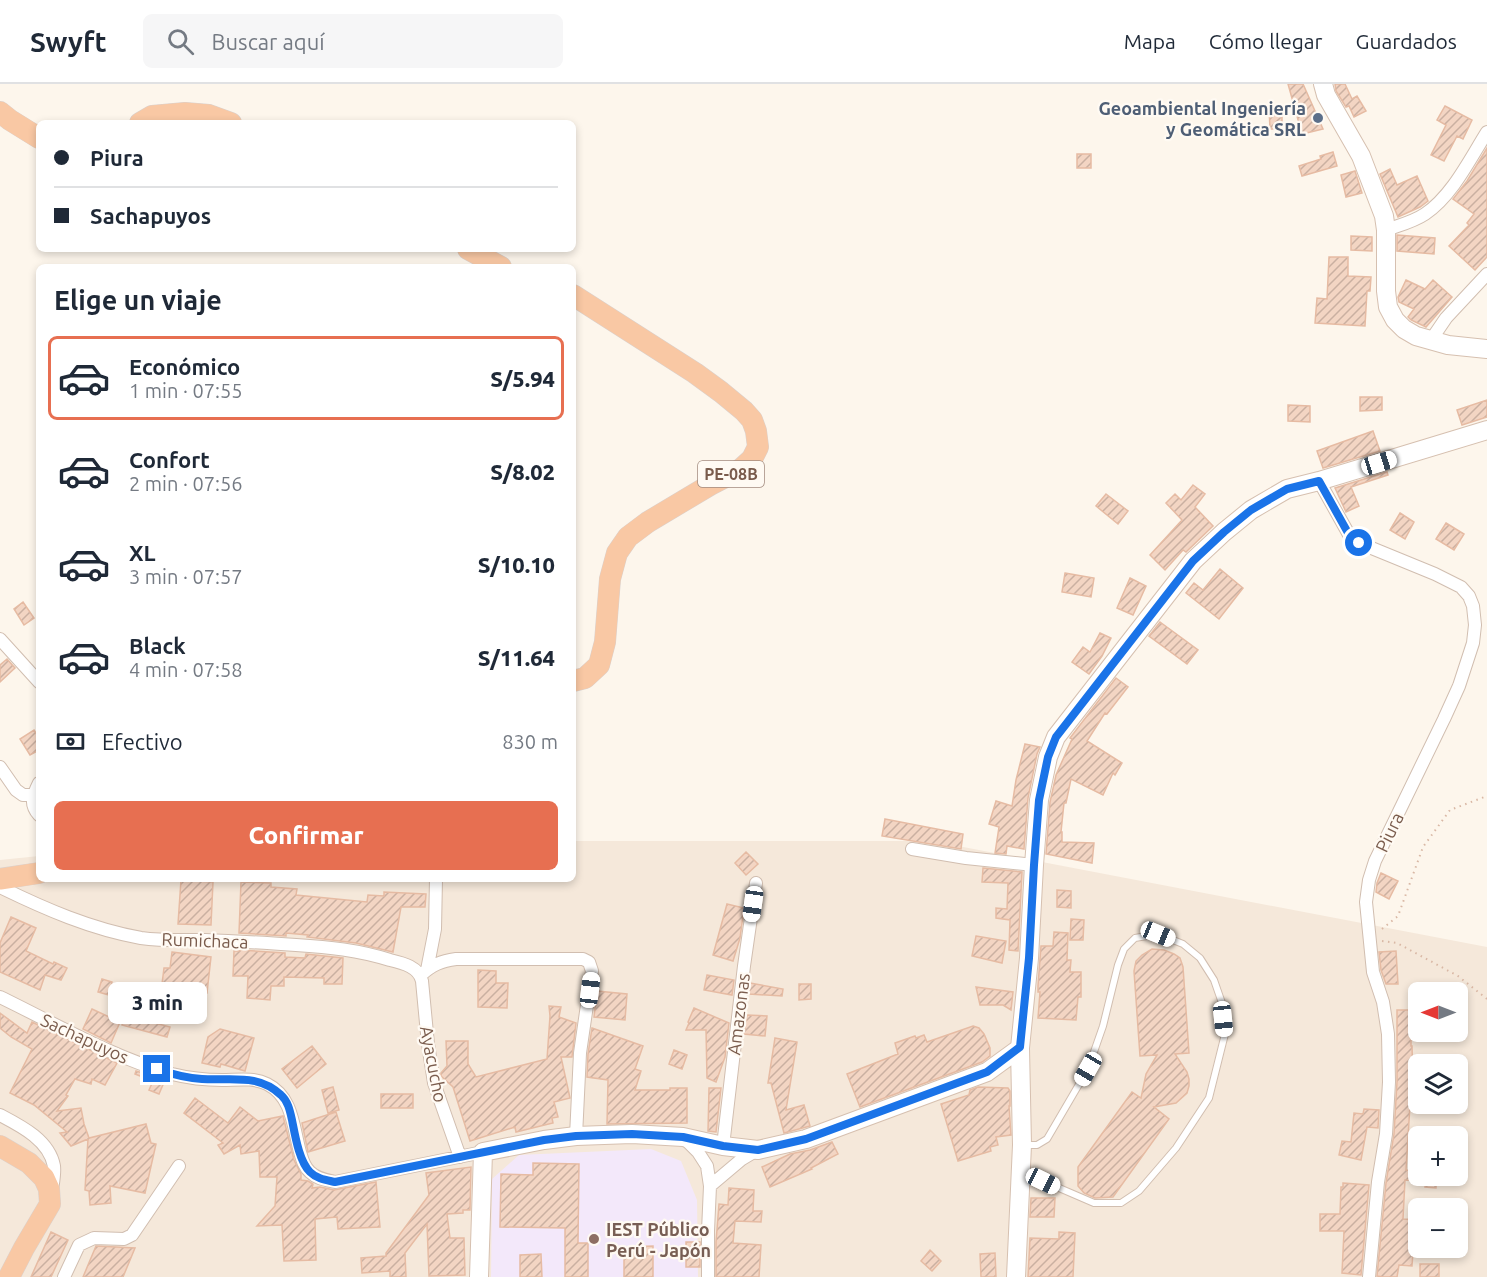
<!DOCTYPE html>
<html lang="es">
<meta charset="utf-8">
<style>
:root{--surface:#fff;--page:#f6f6f7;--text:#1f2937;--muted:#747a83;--line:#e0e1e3;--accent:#e76f51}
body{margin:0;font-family:Ubuntu,sans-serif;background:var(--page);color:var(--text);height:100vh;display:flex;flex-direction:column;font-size:22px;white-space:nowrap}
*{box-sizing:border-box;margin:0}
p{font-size:20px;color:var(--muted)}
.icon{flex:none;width:33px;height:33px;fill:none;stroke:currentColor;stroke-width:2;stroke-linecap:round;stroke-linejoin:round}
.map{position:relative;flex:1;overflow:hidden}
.side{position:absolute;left:36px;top:180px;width:540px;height:618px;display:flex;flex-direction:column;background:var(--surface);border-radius:9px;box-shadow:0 3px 9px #0003}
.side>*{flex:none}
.banner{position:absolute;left:36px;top:36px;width:540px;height:132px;border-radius:9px;box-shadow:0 3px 9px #0003;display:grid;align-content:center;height:132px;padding:0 18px;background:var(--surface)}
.needle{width:39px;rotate:270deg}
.fabs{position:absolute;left:1408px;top:898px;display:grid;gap:12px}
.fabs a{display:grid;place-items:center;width:60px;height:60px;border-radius:9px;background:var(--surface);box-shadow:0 3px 9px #0003;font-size:30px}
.end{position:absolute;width:27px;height:27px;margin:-14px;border:8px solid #1a73e8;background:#fff;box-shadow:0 0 0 3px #fff}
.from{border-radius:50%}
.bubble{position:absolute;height:42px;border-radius:9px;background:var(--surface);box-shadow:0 3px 9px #0003;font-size:20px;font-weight:800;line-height:42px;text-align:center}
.car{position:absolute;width:18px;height:36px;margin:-18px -9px;border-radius:8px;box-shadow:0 0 4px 2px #0007;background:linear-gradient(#fff 24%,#345 0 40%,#fff 0 76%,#345 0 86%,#fff 0)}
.banner b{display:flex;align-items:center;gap:21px;height:57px;font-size:22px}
.banner b+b{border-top:2px solid var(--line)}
.banner i{width:15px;height:15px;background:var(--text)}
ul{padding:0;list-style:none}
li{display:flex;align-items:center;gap:18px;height:84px;margin:0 12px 9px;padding:0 6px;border:3px solid transparent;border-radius:9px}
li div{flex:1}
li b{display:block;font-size:22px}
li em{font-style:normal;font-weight:800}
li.current{border-color:var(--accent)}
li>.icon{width:54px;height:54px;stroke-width:1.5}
h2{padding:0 18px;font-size:27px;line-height:72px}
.pay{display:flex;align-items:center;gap:15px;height:66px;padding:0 18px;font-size:22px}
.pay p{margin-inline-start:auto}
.cta{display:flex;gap:12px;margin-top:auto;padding:12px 18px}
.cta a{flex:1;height:69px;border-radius:9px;background:var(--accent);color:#fff;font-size:24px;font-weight:800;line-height:69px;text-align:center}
header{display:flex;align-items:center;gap:36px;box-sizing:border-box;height:84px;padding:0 30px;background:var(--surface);border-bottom:2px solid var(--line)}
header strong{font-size:28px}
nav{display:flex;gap:33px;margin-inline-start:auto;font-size:21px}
.search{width:420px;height:54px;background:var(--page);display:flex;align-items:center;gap:15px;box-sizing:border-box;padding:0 21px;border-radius:9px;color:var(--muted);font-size:22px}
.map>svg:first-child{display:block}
</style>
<header>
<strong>Swyft</strong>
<div class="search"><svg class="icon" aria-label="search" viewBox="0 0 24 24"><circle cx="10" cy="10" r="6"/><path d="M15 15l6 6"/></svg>Buscar aquí</div>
<nav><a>Mapa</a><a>Cómo llegar</a><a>Guardados</a></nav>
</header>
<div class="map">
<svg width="1487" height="1193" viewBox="0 0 1487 1193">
<defs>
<pattern id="building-hatch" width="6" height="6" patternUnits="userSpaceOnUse" patternTransform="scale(1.5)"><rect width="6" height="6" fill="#f3d5c3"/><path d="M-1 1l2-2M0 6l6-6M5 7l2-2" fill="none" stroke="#cab0a1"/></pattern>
</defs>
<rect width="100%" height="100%" fill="#fdf6ec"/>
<path fill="#f5e8da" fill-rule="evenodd" d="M573 757H932L1487 863V1193H0V776L39 772V795H573ZM1419 909H1458V948H1419ZM1419 981H1458V1020H1419ZM1419 1053H1458V1092H1419ZM1419 1125H1458V1164H1419Z"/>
<path fill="#f3e8fa" d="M651 1065 681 1077 697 1116 698 1193H491L492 1095 519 1071Z"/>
<path fill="url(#building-hatch)" stroke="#e6bba3" stroke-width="1.5" d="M1288 0H1303L1323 45 1302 50Z
M1335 0H1345L1352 15 1357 12 1366 27 1354 33 1349 22 1346 23 1336 7Z
M1445 22 1472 36 1463 55 1457 52 1444 77 1431 71 1446 41 1437 36Z
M1269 23H1282V45H1270Z
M1487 64V173L1475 186 1449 162 1469 141 1467 139 1474 130 1453 115 1467 97Z
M1333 68 1337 82 1302 92 1299 82 1321 75 1320 72Z
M1077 70H1091V84H1077Z
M1390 85 1397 101 1417 92 1428 117 1420 123 1398 133 1380 90Z
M1355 87 1362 109 1346 113 1341 91Z
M1397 151 1435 154 1434 170 1397 167Z
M1351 152 1372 153V167L1351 166Z
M1329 173H1348V192L1371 193 1370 207H1367L1365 242 1315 239 1317 214 1327 215Z
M1406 196 1425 205 1433 196 1452 213 1426 243 1411 236 1408 233 1414 225 1399 218 1398 213Z
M1360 313H1382V326L1360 327Z
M1487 316V333L1462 341 1457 326Z
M1288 321 1310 322V338L1288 337Z
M1373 347 1380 367 1323 384 1317 367Z
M1387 388 1388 391 1351 403 1359 422 1346 428 1335 404Z
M1193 401 1205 410 1195 423 1213 442 1186 468 1183 466 1165 486 1150 471 1182 436 1166 419 1175 410 1181 416Z
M1106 410 1128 427 1118 440 1096 422Z
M1400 429 1414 438 1405 455 1390 446Z
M1446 439 1464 450 1454 466 1436 455Z
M1220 485 1243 504 1219 535 1186 509 1194 499 1203 506Z
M1065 489 1094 494 1091 513 1062 508Z
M1130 494 1146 502 1133 531 1117 524Z
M23 518 34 534 24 541 14 525Z
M1160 538 1198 566 1187 580 1149 552Z
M1100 549 1111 554 1102 572 1089 590 1072 578 1083 563 1090 568Z
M7 575 15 584 0 598V581Z
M1116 594 1128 603 1107 630 1105 629 1087 657 1122 679 1115 691 1113 689 1103 711 1071 695 1066 719H1064L1061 748H1062V758L1094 759 1092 779 1046 770 1050 718 1056 691 1072 655 1070 654Z
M34 646 39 654V666L30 671 20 655Z
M1025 660 1040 663 1037 670 1028 714 1024 765 1007 762 1006 770 995 769 999 743 989 740 996 717 1012 722 1016 696Z
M885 735 963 750 961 765 882 752Z
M746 768 758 780 746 791 735 779Z
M983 784 1022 788 1018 867 1009 866 1010 836 996 834V824L1007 825 1008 799 982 798Z
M1381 789 1398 797 1389 815 1376 808 1377 799Z
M181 796 213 798 211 841 178 840Z
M241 798 271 799V803L297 805 296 811 367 818 368 811 384 812V808L426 810 425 823H401L393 868 356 859 307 853 308 851 286 849V852L239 849Z
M1057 806 1071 807V824L1057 823Z
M727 820 744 824 740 854 733 877 713 871Z
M11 833 36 844 26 867 53 880 54 878 67 884 61 896 45 891 40 906 0 888V859Z
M1071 835 1084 836 1083 856H1070Z
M1054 848 1068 849 1067 876H1071L1070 888H1081V913H1078L1076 936 1038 934 1040 908H1038V902L1041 862H1053Z
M976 852 1006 857 1002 879 972 872Z
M1152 865 1164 866 1174 870 1180 874 1183 883 1189 969 1175 970 1187 988 1189 995V1002L1187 1009 1176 1019 1154 1023 1169 1035 1113 1113 1095 1114 1084 1109 1078 1102V1083L1132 1008 1141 1014 1146 990 1157 971 1140 972 1134 887 1136 877 1142 871Z
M239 866 285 869V873L305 874 306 870 343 874 342 900H324V894L284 893V902H271L270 916 247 914 248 892H233L234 867H239Z
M1396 867 1398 900H1386L1381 886 1379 868Z
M172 868 211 873 207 909 198 908 191 938 175 935 183 902 162 900 164 884H170Z
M478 886 496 887V899H508L507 924 478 923Z
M707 891 734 896 732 911 704 906Z
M102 895 112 898 109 911 98 908Z
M750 899 783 905 782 912 749 910Z
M799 900H811V915L799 916Z
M976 903 1013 908 1011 926 1003 921H980Z
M597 907 627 910 625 936 594 933Z
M127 922 142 926 140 935 170 943 167 953 122 941Z
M549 922 561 923 559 933 576 939 572 973H561L570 1014 554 1018 558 1033 552 1034 553 1039 516 1048 515 1043 470 1057 453 1003 441 992V989L447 982 446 957H468V980L476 993 547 975 550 932Z
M694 924 729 939 725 973 716 998 707 994 706 946H686L689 939 688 938Z
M92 925 120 938 111 959 83 945Z
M1397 926H1411V962H1412L1413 998H1416L1415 1021H1410L1406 1086 1419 1087V1092H1437L1436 1104 1425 1103 1426 1097 1405 1096 1403 1135 1419 1136V1155L1414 1154 1412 1182 1399 1181 1397 1193H1384L1377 1192 1386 1099 1394 1050 1397 998Z
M0 929 27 949 32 938 117 979 105 1001 92 995 91 1000 75 995 66 1011 68 1012 57 1027 81 1024 84 1040 89 1054 146 1040 151 1059 156 1060 145 1109 110 1102 111 1119 90 1121 89 1107 85 1106 88 1055 71 1062 60 1049 67 1048 34 1021 10 1009 32 965 11 953 0 944Z
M747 931 767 932 765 952 744 950Z
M973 942 979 944 984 950 990 964V972L982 978 860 1023 847 990 898 970 895 959 915 952 916 954 924 951 927 958Z
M592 944 643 962 635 985 641 987 635 1006H670V1004H687V1039L607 1040 608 996 587 993 588 970Z
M220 945 254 954 245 987 221 980 220 983 202 979 208 953Z
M775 954 797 958 786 1026 804 1021 810 1042 784 1049 771 999H768Z
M312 962 326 980 297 1004 282 985Z
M674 966 687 971 682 985 669 980Z
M136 987 165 996 159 1010 149 1006 153 997 135 990Z
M333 1003 339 1026 328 1029 322 1006Z
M978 1003 1008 1004 1010 1007V1022H1009L1011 1051 996 1053 998 1061 990 1063 991 1067 958 1077 941 1020 969 1011 970 1006Z
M709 1004H721L716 1048 708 1047Z
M381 1010H413V1024H381Z
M195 1014 228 1039 240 1023 258 1037 283 1032 294 1076 301 1090V1096L308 1097 313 1100 312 1104 320 1103 334 1106 376 1098 380 1143 338 1145 337 1133 315 1135 316 1176 284 1177 282 1141 257 1142 275 1122 277 1093H260L259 1067 241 1070 240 1061 224 1070 218 1061 223 1059 184 1029Z
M1364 1025 1379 1026 1378 1044 1367 1043 1361 1076 1339 1071 1342 1057 1351 1058 1354 1029 1363 1030Z
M336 1028 345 1057 308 1068 302 1039Z
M832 1058 838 1070 811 1084 812 1085 770 1103 762 1083 790 1070 810 1066Z
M533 1079 579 1080 578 1159H588V1193H565V1144L500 1143 501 1090 533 1091Z
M471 1083 470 1126H463V1129L447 1130 450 1154H464L465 1191 429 1192 427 1140 405 1169 406 1193H390V1187L362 1189 361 1174 386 1172V1169L429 1111 426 1089Z
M1343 1099 1369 1101 1361 1191 1342 1189 1344 1147H1320V1130H1340L1341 1103H1343Z
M729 1104 754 1106 753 1127H762L761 1138 735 1137 733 1159 761 1161 759 1193H716V1158L719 1120 728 1121Z
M1031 1114H1055L1054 1133H1030Z
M51 1148 68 1156 51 1193H31Z
M1059 1148 1075 1149 1073 1193H1028L1030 1154 1059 1155Z
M686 1158H700V1183H686Z
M96 1162 135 1164 123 1193H83Z
M653 1162V1193H624V1163Z
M930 1166 941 1177 932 1187 921 1177Z
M995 1169 996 1193H981L980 1170Z
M541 1170 542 1193H520V1171Z
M1420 1180H1439V1193H1420Z"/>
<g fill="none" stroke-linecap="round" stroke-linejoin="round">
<defs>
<path id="service" d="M1023 1099 1034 1096 1043 1097 1094 1119H1121L1139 1107 1176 1064 1209 1014 1225 950 1222 919 1214 896 1200 874 1183 860 1158 850 1135 854 1124 865 1118 881 1103 942 1088 985 1047 1055 1037 1061H1025"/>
<path id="minor" d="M1386 146C1400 141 1413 138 1425 130 1452 112 1470 75 1487 48
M1431 256 1446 234 1487 190
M1319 397 1352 456 1435 490 1461 503 1469 512 1473 522 1475 541 1473 559 1459 602 1444 635 1375 777 1369 796 1366 818 1373 888 1383 918 1388 950 1389 998 1386 1050 1378 1098 1369 1193
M0 555 39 598
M0 683 16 706 23 711H33
M39 699C33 711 29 720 39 731
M912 765 966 774 1034 781
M0 803C45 825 91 845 141 854 162 857 184 856 205 856 235 857 266 859 296 861 329 863 358 866 390 876 403 879 419 883 422 897L428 960 434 999 460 1073
M427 886 435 845 436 795
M421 891C432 881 441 877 456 875H583L589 878 592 887 580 969 576 1052
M0 913C56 940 111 973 172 990 188 994 205 996 222 996 237 996 253 993 267 1000 293 1013 293 1043 300 1068 302 1075 304 1083 310 1088 317 1095 326 1096 335 1098L483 1068
M0 1031C21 1042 49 1056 54 1082 55 1089 53 1099 52 1106
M684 1054 698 1068 707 1082 710 1102 708 1147V1193
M723 1062 744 882 756 799
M710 1102 742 1075 757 1066
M64 1193 79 1161 94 1154 124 1155 132 1151 179 1082"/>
<path id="secondary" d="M1323 0 1326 11 1361 72 1384 132 1386 146V207L1388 223 1395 236 1404 245 1416 252 1448 261 1487 265
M479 1193 483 1068 544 1056 576 1052 632 1050 683 1053 723 1062 758 1066 806 1055 987 988 1020 964
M1016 1193 1022 1061 1020 964 1029 874 1034 781 1039 716 1048 673 1056 653 1193 477 1224 448 1251 426 1287 405 1319 397 1487 346"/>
<path id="trunk" d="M0 28 10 36 39 54
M140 39 152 32 185 29 209 31 231 39
M468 165 501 183
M573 211 695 289 721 308 744 327 752 336 756 347 758 363 752 375 741 385 710 401 648 438 628 453 617 469 610 495 605 558 599 581 585 594 573 597
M0 795 39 789
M0 1062 29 1079 44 1094 49 1105 50 1120 24 1164 9 1193"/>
</defs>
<use href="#service" stroke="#d1beb0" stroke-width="8"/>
<use href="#minor" stroke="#d1beb0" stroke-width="14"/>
<use href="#secondary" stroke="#d6c0b0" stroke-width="20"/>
<use href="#trunk" stroke="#dad1cd" stroke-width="22"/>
<path stroke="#d9b8a5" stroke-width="2" stroke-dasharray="1.5 4.5" stroke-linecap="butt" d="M1382 845 1398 832 1423 763 1450 726 1487 712
M1382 857 1397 859 1458 892 1487 915"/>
<use href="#service" stroke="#fff" stroke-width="6"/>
<use href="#minor" stroke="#fff" stroke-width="12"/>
<use href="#secondary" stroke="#fff" stroke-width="18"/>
<use href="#trunk" stroke="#f9c8a4" stroke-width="21"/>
</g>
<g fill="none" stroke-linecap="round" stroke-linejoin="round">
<path stroke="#1a73e8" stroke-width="8" d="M157 985C171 990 187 994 202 995 231 997 258 989 281 1011 288 1017 290 1027 292 1036 295 1051 299 1077 310 1088 317 1095 326 1096 335 1098L544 1056 576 1052 632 1050 683 1053 723 1062 758 1066 806 1055 987 988 1020 963 1029 874 1034 781 1039 716 1048 673 1056 653 1193 477 1224 448 1251 426 1287 405 1319 397 1352 456 1359 459"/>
</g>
<circle fill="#5c6f8a" stroke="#fffaf3" stroke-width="2" cx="1318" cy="34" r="6"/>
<circle fill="#8d6e63" stroke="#fffaf3" stroke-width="2" cx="594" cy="1155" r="6"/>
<g text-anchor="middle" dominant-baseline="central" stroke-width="4.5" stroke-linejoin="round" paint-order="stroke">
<rect fill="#fffaf3" stroke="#a28b7f" stroke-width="1.5" x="698" y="377" width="66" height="26" rx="4.5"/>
<g font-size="16" font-weight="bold" fill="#7a5c4d">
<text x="731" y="390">PE-08B</text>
</g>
<g font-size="18" font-weight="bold" fill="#4e5e75" stroke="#fffaf3" text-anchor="end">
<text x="1306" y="24">Geoambiental Ingeniería<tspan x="1306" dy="21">y Geomática SRL</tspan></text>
</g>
<g font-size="18" fill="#7a5c4d" stroke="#fffaf3">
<text transform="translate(1389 748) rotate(-64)">Piura</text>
<text transform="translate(205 856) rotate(2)">Rumichaca</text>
<text transform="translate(738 930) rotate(-83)">Amazonas</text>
<text transform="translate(85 954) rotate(25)">Sachapuyos</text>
<text transform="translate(434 980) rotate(79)">Ayacucho</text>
</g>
<g font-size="18" font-weight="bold" fill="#785e54" stroke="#fffaf3" text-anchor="start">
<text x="606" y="1145">IEST Público<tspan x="606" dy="21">Perú - Japón</tspan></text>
</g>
</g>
</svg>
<div class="fabs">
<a><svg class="needle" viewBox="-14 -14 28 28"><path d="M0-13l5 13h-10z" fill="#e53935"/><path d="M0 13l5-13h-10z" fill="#747a83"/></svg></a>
<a><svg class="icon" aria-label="layers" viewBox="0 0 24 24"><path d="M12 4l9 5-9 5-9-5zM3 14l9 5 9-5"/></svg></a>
<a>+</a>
<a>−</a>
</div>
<i class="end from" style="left:1359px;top:459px"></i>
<i class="end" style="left:157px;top:985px"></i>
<div class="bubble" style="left:108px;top:898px;width:99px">3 min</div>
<i class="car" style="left:1379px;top:379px;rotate:73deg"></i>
<i class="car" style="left:753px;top:820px;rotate:188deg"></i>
<i class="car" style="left:1158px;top:850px;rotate:112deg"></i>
<i class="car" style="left:590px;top:906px;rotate:7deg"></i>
<i class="car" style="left:1223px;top:935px;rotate:174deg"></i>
<i class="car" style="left:1088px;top:985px;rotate:210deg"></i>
<i class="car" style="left:1043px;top:1097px;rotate:116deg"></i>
<div class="banner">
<b><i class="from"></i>Piura</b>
<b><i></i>Sachapuyos</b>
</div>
<section class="side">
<h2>Elige un viaje</h2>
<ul>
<li class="current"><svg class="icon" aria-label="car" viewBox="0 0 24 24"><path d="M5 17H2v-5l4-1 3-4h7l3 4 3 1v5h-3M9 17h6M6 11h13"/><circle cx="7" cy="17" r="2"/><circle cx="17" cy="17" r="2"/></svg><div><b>Económico</b><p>1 min · 07:55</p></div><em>S/5.94</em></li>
<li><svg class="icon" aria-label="car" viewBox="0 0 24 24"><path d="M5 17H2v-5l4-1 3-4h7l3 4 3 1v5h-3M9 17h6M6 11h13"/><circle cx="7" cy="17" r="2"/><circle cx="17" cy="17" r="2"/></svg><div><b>Confort</b><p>2 min · 07:56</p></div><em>S/8.02</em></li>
<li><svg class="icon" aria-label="car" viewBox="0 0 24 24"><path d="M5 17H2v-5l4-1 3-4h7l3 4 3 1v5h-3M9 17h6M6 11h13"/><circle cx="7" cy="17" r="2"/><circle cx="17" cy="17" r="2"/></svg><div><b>XL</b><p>3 min · 07:57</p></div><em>S/10.10</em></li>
<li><svg class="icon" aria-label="car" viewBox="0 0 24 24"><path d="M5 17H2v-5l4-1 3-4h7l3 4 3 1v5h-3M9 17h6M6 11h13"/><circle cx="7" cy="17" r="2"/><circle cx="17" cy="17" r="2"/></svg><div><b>Black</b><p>4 min · 07:58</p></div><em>S/11.64</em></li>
</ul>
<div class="pay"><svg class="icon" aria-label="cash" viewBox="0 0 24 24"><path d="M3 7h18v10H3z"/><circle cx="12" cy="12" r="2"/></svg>Efectivo<p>830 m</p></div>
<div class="cta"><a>Confirmar</a></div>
</section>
</div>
